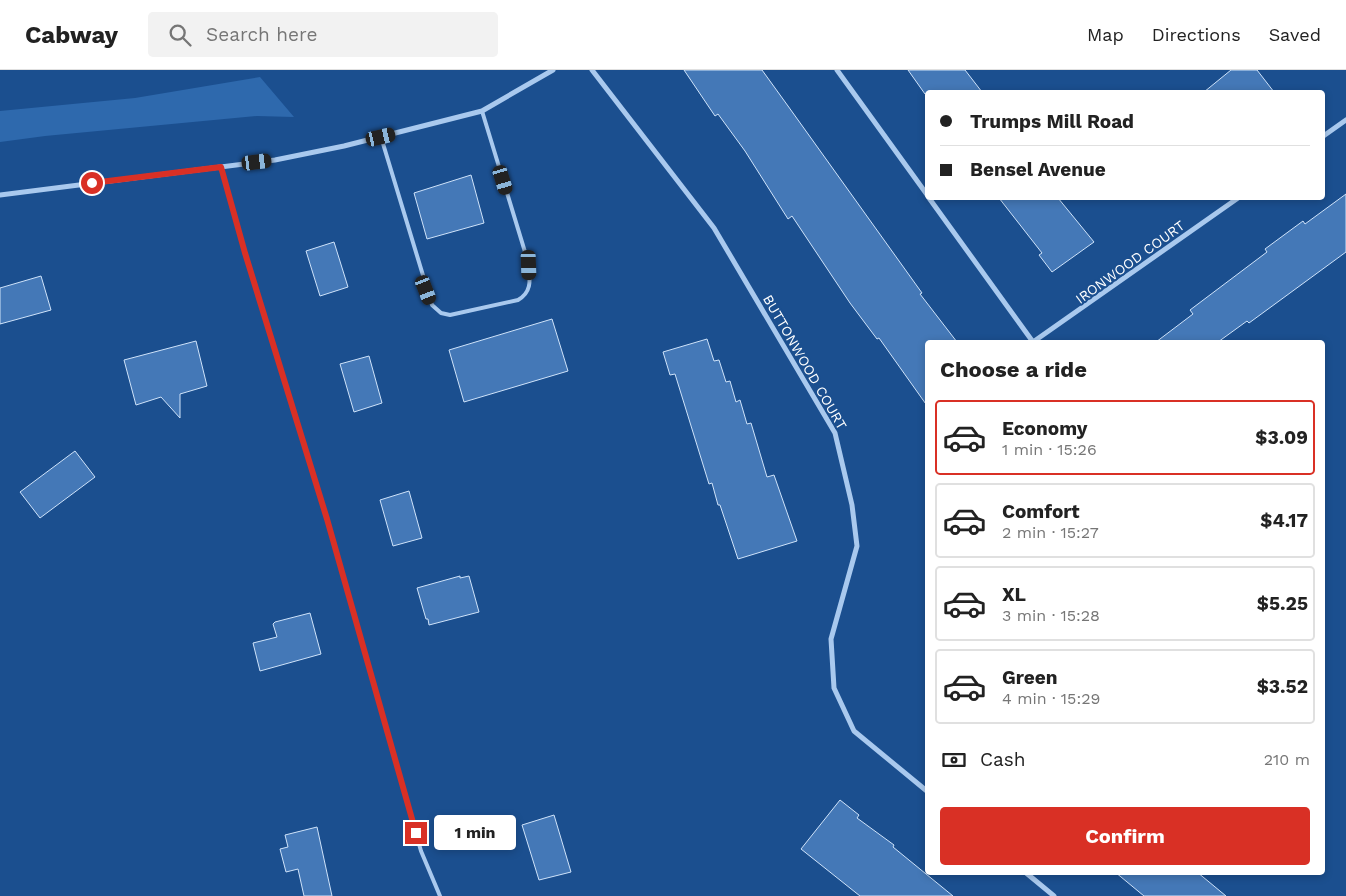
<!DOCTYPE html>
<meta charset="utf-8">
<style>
:root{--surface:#fff;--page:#f2f2f2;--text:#222;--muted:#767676;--line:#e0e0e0;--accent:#d93025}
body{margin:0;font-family:"Work Sans",sans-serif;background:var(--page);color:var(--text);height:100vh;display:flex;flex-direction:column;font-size:19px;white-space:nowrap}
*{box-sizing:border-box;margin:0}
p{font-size:16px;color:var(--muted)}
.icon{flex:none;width:28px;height:28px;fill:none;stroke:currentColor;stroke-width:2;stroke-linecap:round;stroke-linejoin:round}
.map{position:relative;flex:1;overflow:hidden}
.panel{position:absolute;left:925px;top:270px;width:400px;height:535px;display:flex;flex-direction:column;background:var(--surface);border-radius:5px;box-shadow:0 2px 8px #0003}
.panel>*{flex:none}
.hud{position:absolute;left:925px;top:20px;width:400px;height:110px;border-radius:5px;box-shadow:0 2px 8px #0003;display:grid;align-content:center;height:110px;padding:0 15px;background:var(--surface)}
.end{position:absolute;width:22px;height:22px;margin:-11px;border:6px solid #d93025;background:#fff;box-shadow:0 0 0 2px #fff}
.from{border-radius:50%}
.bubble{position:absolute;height:35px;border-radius:5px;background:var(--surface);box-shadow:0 2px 8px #0003;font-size:16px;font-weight:700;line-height:35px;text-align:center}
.car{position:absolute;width:15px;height:30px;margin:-15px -8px;border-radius:6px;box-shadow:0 0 4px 1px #0007;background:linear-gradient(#222 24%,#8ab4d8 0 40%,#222 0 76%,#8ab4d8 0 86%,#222 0)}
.hud b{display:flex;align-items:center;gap:18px;height:48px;font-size:19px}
.hud b+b{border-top:1px solid var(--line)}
.hud i{width:12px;height:12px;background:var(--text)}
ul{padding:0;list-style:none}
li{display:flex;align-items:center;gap:15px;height:75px;margin:0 10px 8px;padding:0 5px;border:2px solid var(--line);border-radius:5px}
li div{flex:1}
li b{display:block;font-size:19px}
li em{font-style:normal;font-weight:700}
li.selected{border-color:var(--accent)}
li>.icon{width:45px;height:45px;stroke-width:1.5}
h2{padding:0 15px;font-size:22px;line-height:60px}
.pay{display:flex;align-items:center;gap:12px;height:55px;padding:0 15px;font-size:19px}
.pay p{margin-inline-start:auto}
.button{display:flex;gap:10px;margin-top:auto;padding:10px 15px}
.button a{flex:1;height:58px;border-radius:5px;background:var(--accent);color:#fff;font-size:20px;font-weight:700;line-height:58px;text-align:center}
header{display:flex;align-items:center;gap:30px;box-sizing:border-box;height:70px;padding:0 25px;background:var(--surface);border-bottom:1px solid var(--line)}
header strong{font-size:24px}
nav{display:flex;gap:28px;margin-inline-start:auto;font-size:18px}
.search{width:350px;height:45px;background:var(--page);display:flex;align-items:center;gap:12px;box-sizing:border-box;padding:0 18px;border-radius:5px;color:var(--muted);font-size:19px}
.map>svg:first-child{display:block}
</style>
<header>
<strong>Cabway</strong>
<div class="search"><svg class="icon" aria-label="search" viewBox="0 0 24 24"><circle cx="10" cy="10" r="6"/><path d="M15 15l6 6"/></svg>Search here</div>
<nav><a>Map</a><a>Directions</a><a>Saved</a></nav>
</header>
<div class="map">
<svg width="1346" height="826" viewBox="0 0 1346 826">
<rect width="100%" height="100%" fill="#1b4f8f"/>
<path fill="#2e69ad" d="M260 7 294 47 257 46 45 66 0 72V41L135 28Z"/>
<path fill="#4478b7" stroke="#cfe3fa" d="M684 0H762L788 36 922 223 920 224 957 272H928V337L879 268 877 269 850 233 792 146 788 149 745 81 718 44 715 46Z
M908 0H965L982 22 925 24Z
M1231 0H1257L1274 22H1204Z
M471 105 484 153 427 169 414 123Z
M1346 124V182L1249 253 1247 251 1218 272H1156L1193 244 1190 240 1267 182 1265 179 1303 151 1305 154Z
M999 128H1058L1094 172 1052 202 1039 185 1042 183Z
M334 172 348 217 320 226 306 181Z
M41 206 51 240 0 254V218Z
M552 249 568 301 464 332 449 280Z
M707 269 714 291 719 290 726 312 730 311 736 332 740 330 747 354 751 353 767 407 774 405 797 471 738 489 720 435H718L712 413 709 414 675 304 670 305 663 282Z
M196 271 207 316 180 324V348L161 327 136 335 124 290Z
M369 286 382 333 354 342 340 294Z
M75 381 95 407 40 448 20 422Z
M409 421 422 468 393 476 380 430Z
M460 506V508L469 506 479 542 429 555 428 549H426L417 518Z
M310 543 321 584 260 601 253 573 277 567 273 554 275 552Z
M840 730 859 745 857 748 894 775 893 777 953 826H860L801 779Z
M554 745 571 802 539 810 522 755Z
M317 757 332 826H304L298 799 286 802 280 779 288 777 285 765Z
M1115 802H1197L1226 826H1144Z"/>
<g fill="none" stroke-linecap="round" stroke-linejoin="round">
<path stroke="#a9c9ee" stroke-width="4" d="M381 67 432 235 441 243 450 245 518 230C532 222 530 210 529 195L482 41
M221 97 245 183 327 449 421 781 440 826"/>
<path stroke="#a9c9ee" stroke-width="5" d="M592 0 714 158 835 363 852 435 857 476 831 569 834 618 854 661 928 722
M837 0 928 126
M1322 67 1346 50
M0 125 275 90 344 76 482 41 553 0
M929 128 1033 272 1238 128
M1025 802 1054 826"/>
</g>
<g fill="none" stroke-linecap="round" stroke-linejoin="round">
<path stroke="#d93025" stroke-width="6" d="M92 113 221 97 245 183 327 449 416 763"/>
</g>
<g text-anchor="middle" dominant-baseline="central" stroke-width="4" stroke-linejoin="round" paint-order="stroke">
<g font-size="14" fill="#fff" stroke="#1b4f8f">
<text transform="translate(1130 192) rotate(-36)">IRONWOOD COURT</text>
<text transform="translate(805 292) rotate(60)">BUTTONWOOD COURT</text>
</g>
</g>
</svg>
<i class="end from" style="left:92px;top:113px"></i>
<i class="end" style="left:416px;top:763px"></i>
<div class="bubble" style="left:434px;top:745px;width:82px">1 min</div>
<i class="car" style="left:381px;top:67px;rotate:77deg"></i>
<i class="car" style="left:257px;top:92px;rotate:83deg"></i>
<i class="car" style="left:503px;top:110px;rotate:163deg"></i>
<i class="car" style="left:529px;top:195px;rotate:178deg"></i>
<i class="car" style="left:426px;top:220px;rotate:159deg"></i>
<div class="hud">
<b><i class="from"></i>Trumps Mill Road</b>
<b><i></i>Bensel Avenue</b>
</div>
<section class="panel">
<h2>Choose a ride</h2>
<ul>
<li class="selected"><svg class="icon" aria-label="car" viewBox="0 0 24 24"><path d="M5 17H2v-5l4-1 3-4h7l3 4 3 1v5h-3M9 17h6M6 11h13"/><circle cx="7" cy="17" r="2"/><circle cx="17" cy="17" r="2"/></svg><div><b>Economy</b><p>1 min · 15:26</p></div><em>$3.09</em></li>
<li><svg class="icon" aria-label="car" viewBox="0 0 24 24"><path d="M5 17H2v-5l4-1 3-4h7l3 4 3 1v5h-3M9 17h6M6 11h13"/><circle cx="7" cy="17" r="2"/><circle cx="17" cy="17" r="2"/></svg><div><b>Comfort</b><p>2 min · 15:27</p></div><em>$4.17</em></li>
<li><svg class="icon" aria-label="car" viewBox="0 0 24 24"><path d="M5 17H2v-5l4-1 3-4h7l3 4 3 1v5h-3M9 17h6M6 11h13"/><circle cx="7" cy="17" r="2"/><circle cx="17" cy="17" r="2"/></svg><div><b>XL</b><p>3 min · 15:28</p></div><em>$5.25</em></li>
<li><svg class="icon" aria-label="car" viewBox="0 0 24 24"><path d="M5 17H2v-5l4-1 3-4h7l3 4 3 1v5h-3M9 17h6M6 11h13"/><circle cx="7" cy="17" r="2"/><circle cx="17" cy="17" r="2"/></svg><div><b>Green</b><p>4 min · 15:29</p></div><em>$3.52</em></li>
</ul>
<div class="pay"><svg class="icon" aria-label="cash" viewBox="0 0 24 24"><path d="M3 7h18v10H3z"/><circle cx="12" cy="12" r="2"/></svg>Cash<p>210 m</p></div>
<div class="button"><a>Confirm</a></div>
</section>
</div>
